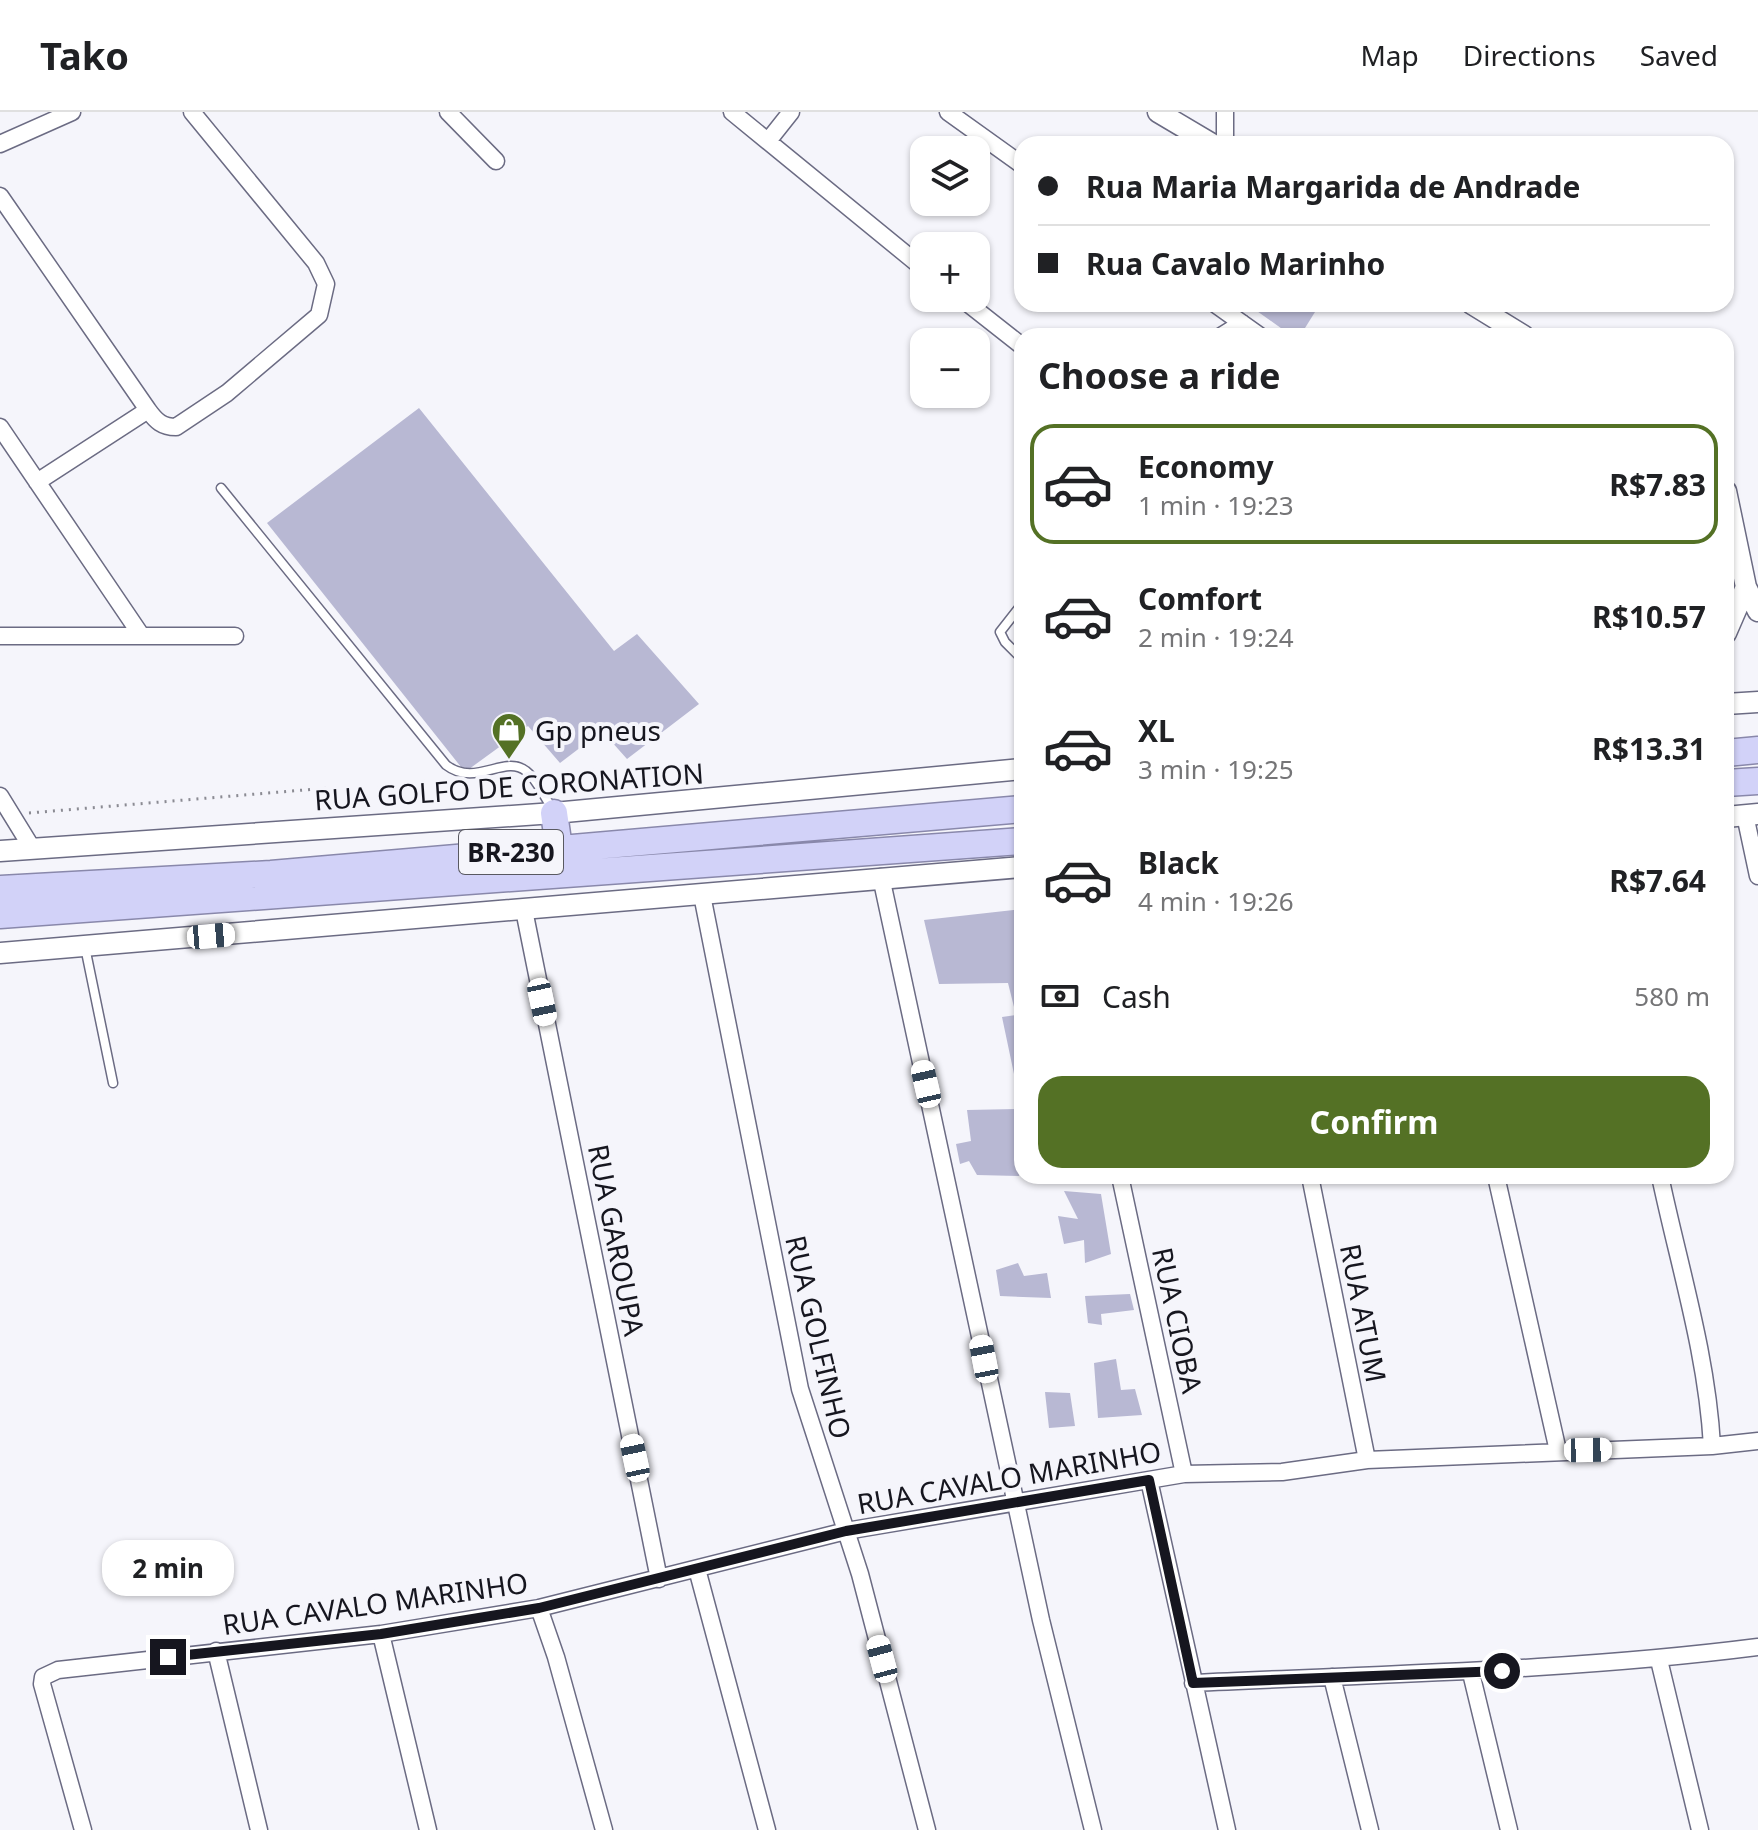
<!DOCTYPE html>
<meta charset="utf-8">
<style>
:root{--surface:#fff;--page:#f6f6f6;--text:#202124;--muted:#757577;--line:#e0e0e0;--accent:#547125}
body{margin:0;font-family:"Noto Sans",sans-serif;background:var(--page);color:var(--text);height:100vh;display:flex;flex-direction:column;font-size:30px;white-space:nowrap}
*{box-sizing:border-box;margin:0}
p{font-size:26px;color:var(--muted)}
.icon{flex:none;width:44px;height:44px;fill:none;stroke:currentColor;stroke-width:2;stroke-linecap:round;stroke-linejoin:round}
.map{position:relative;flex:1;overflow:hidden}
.sheet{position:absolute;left:1014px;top:216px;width:720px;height:856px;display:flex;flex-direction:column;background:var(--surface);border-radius:24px;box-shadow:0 2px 6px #0004}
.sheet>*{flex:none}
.banner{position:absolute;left:1014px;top:24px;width:720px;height:176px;border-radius:24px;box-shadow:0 2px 6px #0004;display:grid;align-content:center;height:176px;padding:0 24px;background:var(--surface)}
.fabs{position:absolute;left:910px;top:24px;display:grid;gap:16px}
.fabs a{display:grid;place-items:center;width:80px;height:80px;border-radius:16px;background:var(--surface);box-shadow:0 2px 6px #0004;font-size:40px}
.end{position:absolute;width:36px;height:36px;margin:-18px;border:10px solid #16161f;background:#fff;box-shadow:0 0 0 4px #fff}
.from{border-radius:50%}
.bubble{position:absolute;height:56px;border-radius:24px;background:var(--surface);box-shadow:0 2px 6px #0004;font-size:26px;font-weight:700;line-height:56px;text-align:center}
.car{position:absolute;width:24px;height:48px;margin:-24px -12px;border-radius:10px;box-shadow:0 0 6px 2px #0007;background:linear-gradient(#fff 24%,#345 0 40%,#fff 0 76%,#345 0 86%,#fff 0)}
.banner b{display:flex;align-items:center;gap:28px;height:76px;font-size:30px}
.banner b+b{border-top:2px solid var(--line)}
.banner i{width:20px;height:20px;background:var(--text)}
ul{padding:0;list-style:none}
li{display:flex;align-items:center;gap:24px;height:120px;margin:0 16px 12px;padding:0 8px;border:4px solid transparent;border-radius:24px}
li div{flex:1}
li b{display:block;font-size:30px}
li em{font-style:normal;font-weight:700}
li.active{border-color:var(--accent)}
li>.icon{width:72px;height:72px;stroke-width:1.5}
h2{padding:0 24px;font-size:36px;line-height:96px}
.pay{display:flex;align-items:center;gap:20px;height:88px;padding:0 24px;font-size:30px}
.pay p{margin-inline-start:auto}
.button{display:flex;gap:16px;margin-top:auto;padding:16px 24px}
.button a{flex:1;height:92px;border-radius:24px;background:var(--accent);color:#fff;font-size:32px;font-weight:700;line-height:92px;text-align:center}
header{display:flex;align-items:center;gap:48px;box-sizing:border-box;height:112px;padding:0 40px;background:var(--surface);border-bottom:2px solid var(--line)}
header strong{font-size:38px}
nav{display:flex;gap:44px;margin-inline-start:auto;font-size:28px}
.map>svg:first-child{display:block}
</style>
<header>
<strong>Tako</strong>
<nav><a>Map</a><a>Directions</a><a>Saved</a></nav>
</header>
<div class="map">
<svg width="1758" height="1718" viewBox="0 0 1758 1718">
<rect width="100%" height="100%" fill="#f5f5fb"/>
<path fill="#b8b8d3" d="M1247 192H1320L1300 224H1292Z
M419 296 614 539 637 522 699 592 627 647 602 619 560 651 528 614 465 660 267 411Z
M1022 797V961L1014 962 1002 905 1016 903 1008 871 939 872 924 808Z
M1016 997 1019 1064 977 1063 969 1049 960 1052 956 1032 971 1029 967 998Z
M1064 1079 1101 1082 1111 1142 1085 1151 1084 1128 1064 1132 1058 1104 1078 1107Z
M1018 1151 1024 1164 1047 1161 1051 1186 1000 1184 996 1158Z
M1130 1182 1134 1198 1101 1202 1102 1213 1088 1211 1085 1184Z
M1116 1247 1121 1278 1135 1277 1142 1303 1098 1306 1094 1251Z
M1045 1280 1070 1281 1075 1314 1049 1316Z"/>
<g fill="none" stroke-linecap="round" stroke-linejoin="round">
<defs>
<path id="service" d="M221 376 446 653C476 676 504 642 526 659 537 667 544 685 552 696
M1022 492 1000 520 1005 530 1022 547
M85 835 113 971"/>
<path id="minor" d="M448 0 496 49
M732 0 924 157
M948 0 1022 53
M768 29 791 0
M0 32 72 0
M1225 32V0
M0 84 148 298C156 309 162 315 176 315L227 281 319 203 326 172 316 151 192 0
M961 186 1022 234
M1215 192 1260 224
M1221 224 1242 211
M0 315 141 523
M37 370 148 298
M0 524H235
M0 684 32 736
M1745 703 1758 764
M881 765 1041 1508 1093 1718
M702 783 800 1277 860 1462 927 1718
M524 798 659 1467
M1120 1064 1184 1362
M1310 1064 1367 1348
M1496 1064 1558 1339
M1660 1064C1679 1154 1707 1242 1712 1334
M1149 1368 1227 1718
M697 1457 767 1718
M539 1496 556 1545 604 1718
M381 1522 428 1718
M216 1539 259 1718
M1659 1548 1700 1718
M1471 1561 1509 1718
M1332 1565 1370 1718
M1193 1571C1382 1562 1570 1559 1758 1535
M83 1718 42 1572 43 1565 58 1558 381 1522 539 1496 846 1419 1184 1362 1282 1360 1367 1348 1712 1334 1758 1329"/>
<path id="tertiary" d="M1158 0 1212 32
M1472 192 1524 224
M1726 379 1746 475 1758 499
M1726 521 1746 475
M1726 592 1758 590
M1726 705 1758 702
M0 739 554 701 1022 657
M0 841 1022 755"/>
<path id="trunk" d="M1726 641 1758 638
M1726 671 1758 669
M554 701 559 736
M0 777 271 762 1022 697
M0 803 1022 729"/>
</defs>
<use href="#service" stroke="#6b6b83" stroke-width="11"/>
<use href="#minor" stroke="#6b6b83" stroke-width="19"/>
<use href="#tertiary" stroke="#6b6b83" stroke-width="23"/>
<use href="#trunk" stroke="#8988ab" stroke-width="29"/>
<path stroke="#8b8b93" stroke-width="3" stroke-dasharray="2 6" stroke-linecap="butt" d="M29 701 328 676"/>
<use href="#service" stroke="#fff" stroke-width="8"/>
<use href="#minor" stroke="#fff" stroke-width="16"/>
<use href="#tertiary" stroke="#fff" stroke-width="20"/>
<use href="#trunk" stroke="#d2d2f8" stroke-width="26"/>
</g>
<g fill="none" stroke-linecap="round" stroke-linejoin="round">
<path stroke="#16161f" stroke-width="10" d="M168 1545 381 1522 539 1496 846 1419 1149 1368 1193 1571 1502 1559"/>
</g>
<defs>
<symbol id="shop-pin" viewBox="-11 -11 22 30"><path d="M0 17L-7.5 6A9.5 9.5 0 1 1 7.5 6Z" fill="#547125" stroke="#f5f5fb"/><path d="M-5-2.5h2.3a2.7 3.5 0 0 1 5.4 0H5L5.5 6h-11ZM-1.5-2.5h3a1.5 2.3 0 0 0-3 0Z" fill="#fff"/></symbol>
</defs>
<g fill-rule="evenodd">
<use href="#shop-pin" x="489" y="598" width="40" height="54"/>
</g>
<g text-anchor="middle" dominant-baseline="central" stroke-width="8" stroke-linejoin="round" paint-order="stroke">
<rect fill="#f5f5fb" stroke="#595961" stroke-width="2" x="459" y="718" width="104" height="44" rx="6"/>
<g font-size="26" font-weight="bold" fill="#16161f">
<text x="511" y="740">BR-230</text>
</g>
<g font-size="28" fill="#16161f" stroke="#f5f5fb" text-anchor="start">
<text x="535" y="618">Gp pneus</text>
</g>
<g font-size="28" fill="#16161f" stroke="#f5f5fb">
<text transform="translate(509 674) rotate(-4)">RUA GOLFO DE CORONATION</text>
<text transform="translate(617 1128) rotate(79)">RUA GAROUPA</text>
<text transform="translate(1364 1201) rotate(79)">RUA ATUM</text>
<text transform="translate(1178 1208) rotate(78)">RUA CIOBA</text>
<text transform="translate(819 1225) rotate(77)">RUA GOLFINHO</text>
<text transform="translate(1009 1365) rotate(-10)">RUA CAVALO MARINHO</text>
<text transform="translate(375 1491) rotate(-8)">RUA CAVALO MARINHO</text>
</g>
</g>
</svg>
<div class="fabs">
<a><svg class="icon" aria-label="layers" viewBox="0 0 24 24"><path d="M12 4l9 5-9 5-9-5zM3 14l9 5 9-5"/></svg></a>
<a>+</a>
<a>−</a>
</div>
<i class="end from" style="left:1502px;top:1559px"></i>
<i class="end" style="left:168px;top:1545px"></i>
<div class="bubble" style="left:102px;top:1428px;width:132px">2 min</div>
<i class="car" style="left:211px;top:824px;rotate:85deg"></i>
<i class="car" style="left:542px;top:890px;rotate:168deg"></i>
<i class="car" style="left:926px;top:972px;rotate:347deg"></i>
<i class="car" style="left:984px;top:1247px;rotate:349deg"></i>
<i class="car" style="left:1588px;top:1338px;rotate:89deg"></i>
<i class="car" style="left:635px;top:1346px;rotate:348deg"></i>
<i class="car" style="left:882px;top:1547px;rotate:345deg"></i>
<div class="banner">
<b><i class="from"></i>Rua Maria Margarida de Andrade</b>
<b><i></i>Rua Cavalo Marinho</b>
</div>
<section class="sheet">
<h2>Choose a ride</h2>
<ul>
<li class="active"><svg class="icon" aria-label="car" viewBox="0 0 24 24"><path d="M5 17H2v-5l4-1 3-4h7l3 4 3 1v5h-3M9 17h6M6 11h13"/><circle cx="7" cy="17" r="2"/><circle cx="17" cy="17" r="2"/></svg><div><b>Economy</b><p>1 min · 19:23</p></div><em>R$7.83</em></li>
<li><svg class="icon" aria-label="car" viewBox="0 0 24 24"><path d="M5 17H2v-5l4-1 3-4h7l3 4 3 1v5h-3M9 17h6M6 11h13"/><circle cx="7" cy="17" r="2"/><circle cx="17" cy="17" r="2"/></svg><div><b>Comfort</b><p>2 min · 19:24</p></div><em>R$10.57</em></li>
<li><svg class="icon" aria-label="car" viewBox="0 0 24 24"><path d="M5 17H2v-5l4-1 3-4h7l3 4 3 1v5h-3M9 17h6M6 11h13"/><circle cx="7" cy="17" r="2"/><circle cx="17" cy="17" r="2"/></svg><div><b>XL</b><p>3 min · 19:25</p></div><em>R$13.31</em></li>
<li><svg class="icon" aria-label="car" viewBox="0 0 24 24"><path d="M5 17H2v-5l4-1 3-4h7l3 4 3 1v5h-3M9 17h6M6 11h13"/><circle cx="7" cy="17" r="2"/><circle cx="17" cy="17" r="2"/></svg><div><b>Black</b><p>4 min · 19:26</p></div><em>R$7.64</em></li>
</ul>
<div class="pay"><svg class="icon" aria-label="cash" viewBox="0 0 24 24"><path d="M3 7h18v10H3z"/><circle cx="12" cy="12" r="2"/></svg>Cash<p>580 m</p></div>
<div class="button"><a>Confirm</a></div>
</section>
</div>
